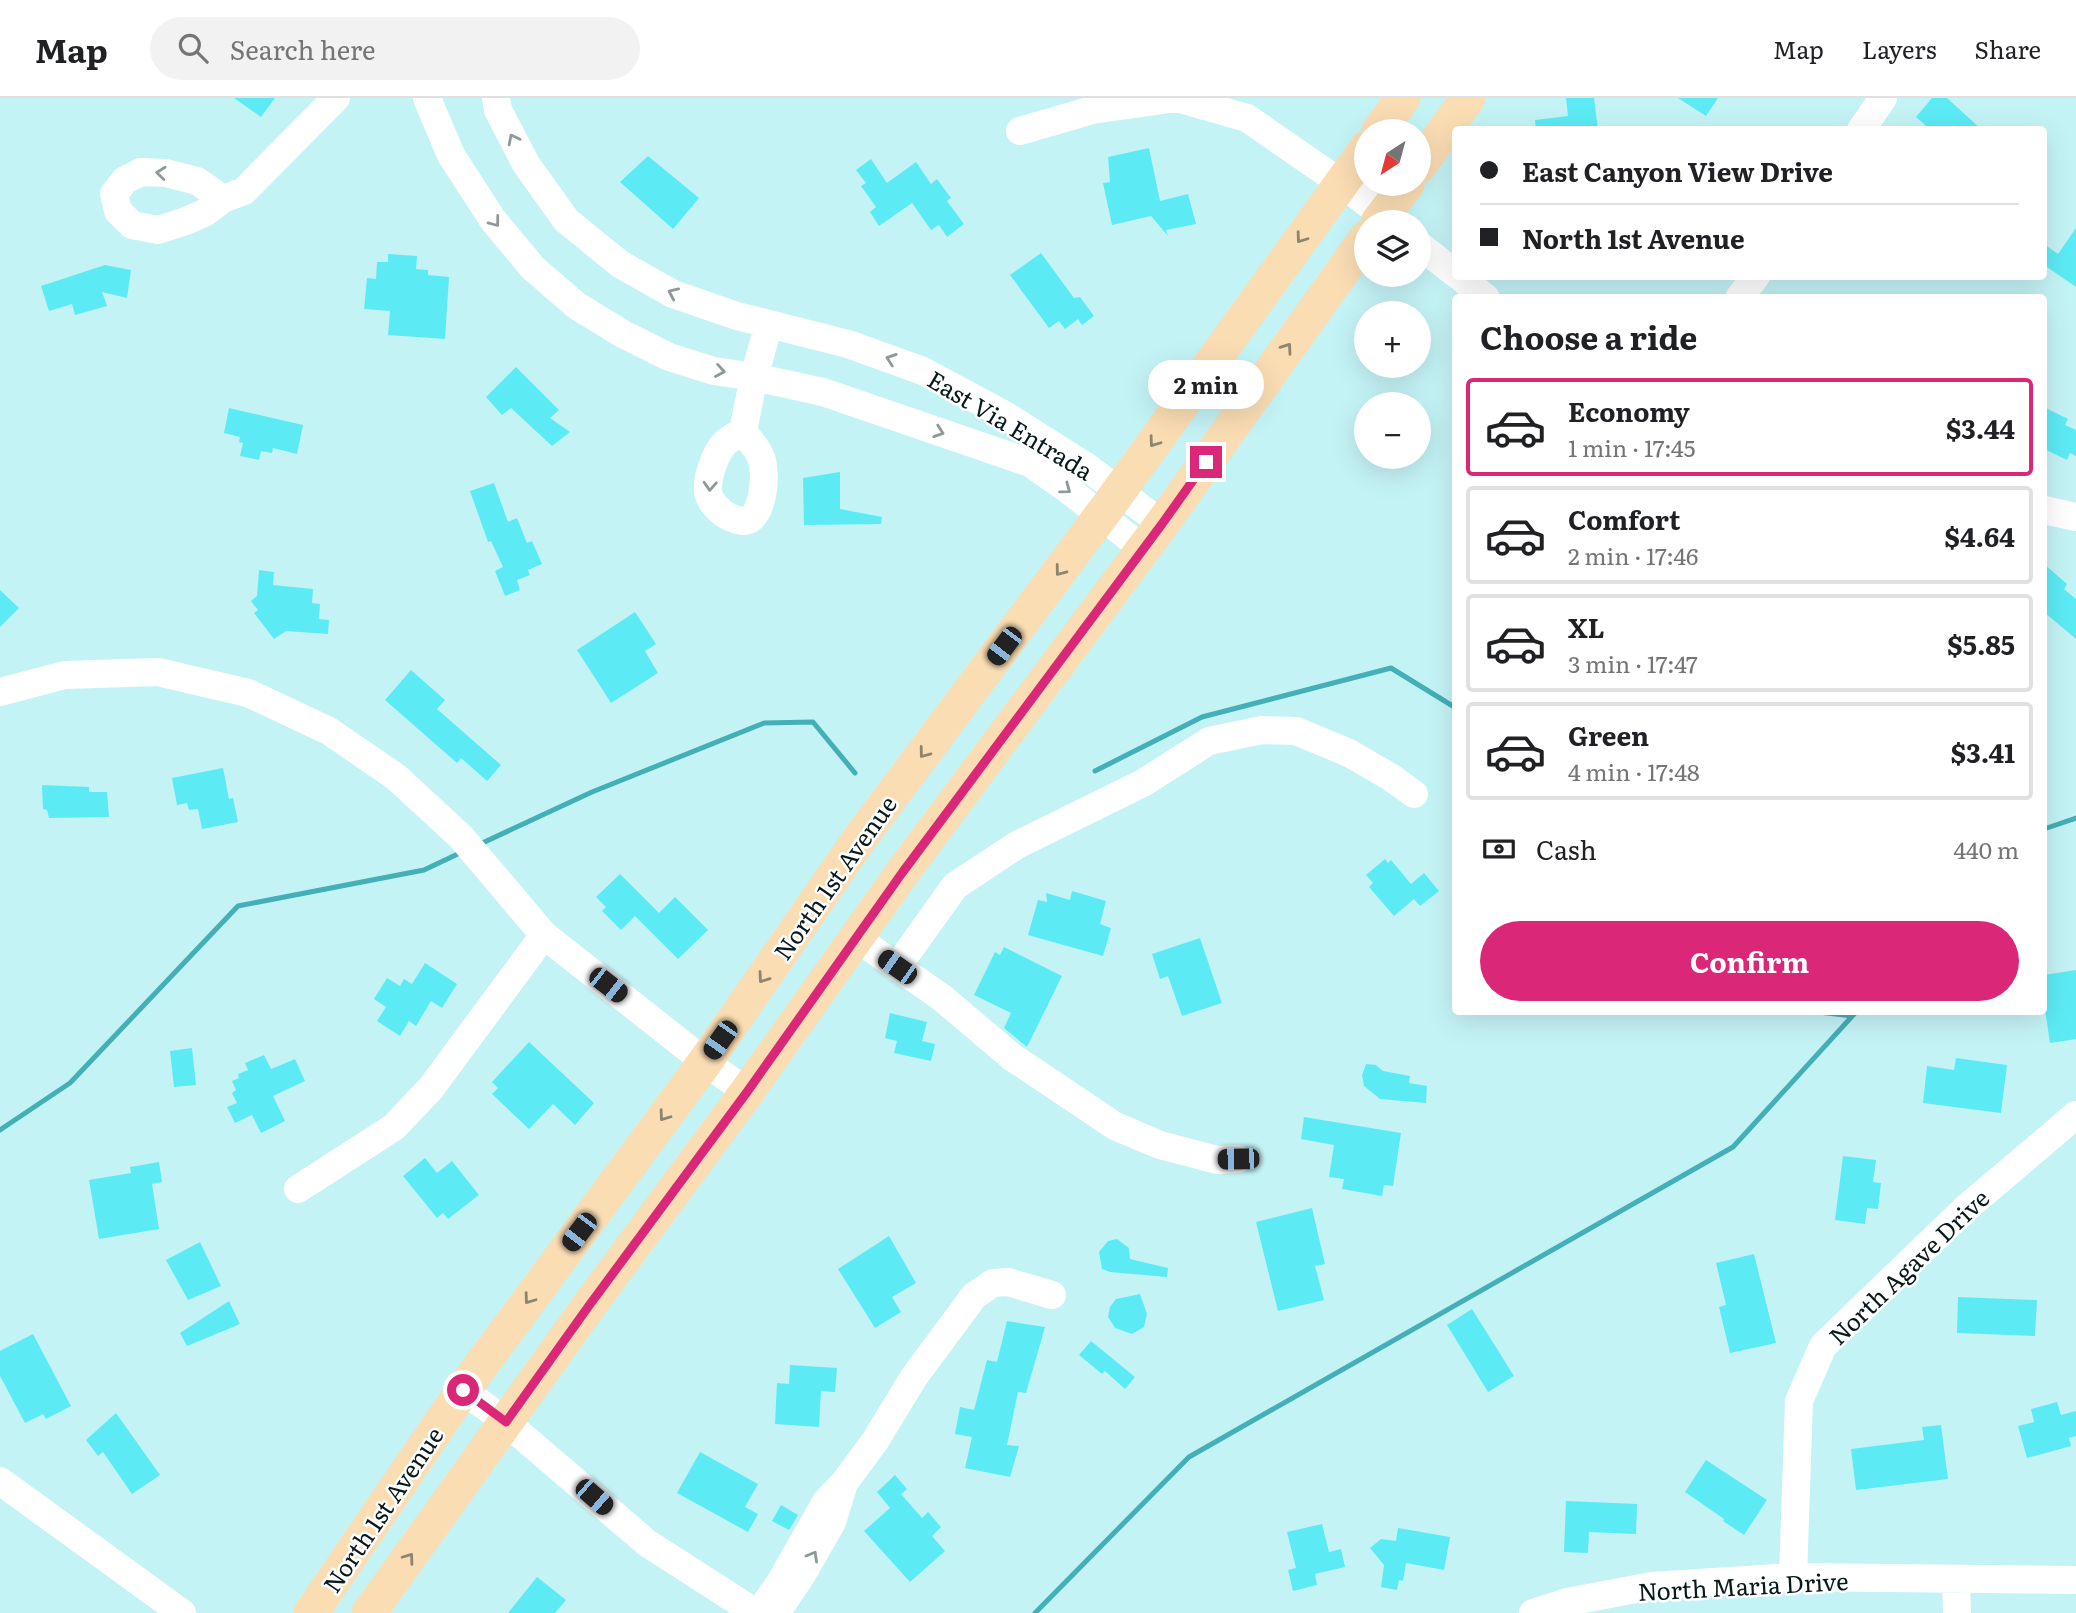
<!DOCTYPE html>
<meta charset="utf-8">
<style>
:root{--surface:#fff;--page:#f2f2f2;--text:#202124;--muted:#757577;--line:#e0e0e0;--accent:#db2777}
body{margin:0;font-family:Literata,serif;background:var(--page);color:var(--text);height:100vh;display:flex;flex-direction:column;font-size:26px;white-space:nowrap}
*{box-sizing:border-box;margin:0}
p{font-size:23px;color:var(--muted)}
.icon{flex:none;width:38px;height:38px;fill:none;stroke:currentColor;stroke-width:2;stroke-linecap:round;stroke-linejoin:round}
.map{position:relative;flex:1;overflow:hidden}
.details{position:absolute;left:1452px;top:196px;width:595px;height:721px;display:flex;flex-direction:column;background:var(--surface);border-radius:7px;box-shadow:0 7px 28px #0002}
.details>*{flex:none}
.guide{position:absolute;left:1452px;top:28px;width:595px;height:154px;border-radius:7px;box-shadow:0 7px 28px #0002;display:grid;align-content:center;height:154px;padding:0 28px;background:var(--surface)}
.needle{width:46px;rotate:216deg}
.controls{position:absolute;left:1354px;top:21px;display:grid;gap:14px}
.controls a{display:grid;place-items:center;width:77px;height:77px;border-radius:50%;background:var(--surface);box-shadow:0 7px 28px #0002;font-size:35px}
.end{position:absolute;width:32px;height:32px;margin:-16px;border:9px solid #db2777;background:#fff;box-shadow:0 0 0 4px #fff}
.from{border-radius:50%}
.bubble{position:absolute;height:49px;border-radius:24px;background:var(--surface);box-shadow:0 7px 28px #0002;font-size:23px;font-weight:700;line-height:49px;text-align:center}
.car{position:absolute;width:21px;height:42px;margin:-21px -10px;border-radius:9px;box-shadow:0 0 5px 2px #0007;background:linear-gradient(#222 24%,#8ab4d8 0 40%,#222 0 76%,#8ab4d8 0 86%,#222 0)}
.guide b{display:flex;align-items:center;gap:24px;height:66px;font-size:26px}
.guide b+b{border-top:2px solid var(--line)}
.guide i{width:18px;height:18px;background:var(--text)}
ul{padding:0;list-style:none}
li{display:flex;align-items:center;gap:21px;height:98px;margin:0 14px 10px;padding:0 14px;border:4px solid var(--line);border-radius:7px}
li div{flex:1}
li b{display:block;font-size:26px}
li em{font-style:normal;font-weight:700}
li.active{border-color:var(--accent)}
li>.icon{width:63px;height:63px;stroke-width:1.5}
h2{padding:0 28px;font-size:32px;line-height:84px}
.pay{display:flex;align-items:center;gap:18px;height:77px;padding:0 28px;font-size:26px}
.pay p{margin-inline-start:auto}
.button{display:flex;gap:14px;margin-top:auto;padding:14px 28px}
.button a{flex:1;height:80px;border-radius:42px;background:var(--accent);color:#fff;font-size:28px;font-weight:700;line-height:80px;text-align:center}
header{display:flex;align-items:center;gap:42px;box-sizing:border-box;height:98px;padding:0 35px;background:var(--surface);border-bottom:2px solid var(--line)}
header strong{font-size:33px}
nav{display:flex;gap:38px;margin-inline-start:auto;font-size:24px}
.search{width:490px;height:63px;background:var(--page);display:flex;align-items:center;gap:18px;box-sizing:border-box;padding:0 24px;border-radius:38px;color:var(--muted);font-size:26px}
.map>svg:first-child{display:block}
</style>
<header>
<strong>Map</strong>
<div class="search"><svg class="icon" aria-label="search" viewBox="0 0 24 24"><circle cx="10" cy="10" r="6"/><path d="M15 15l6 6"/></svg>Search here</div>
<nav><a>Map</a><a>Layers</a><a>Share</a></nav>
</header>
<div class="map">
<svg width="2076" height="1515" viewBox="0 0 2076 1515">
<rect width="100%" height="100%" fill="#c4f3f6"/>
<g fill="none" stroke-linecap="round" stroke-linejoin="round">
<path stroke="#43afb6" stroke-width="5" d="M1095 673 1202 619 1391 570 1456 610
M2044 731 2076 720
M478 747 592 694 764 625 813 624 855 675
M1819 914 1852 918
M0 1032 70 985 238 808 424 772 462 754
M1035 1515 1189 1359 1733 1049 1856 914"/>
</g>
<path fill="#5cebf4" d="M234 0H275L261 19Z
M1566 0H1594L1598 32H1536L1535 22 1568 18Z
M1678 0H1718L1706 18Z
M1932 0H1947L1982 32H1931L1916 19Z
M1149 50 1160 103 1188 96 1196 126 1166 132 1168 138 1151 118 1112 127 1103 85 1110 84 1108 59Z
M648 58 699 100 673 131 620 84Z
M871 61 887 85 916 64 931 86 937 81 951 100 947 103 964 126 947 139 939 127 931 132 912 105 879 128 870 114 876 109 861 88 866 85 856 72Z
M2076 130V189L2044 167V146L2058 156Z
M1041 155 1074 200 1080 199 1094 218 1082 227 1078 221 1065 231 1059 223 1049 230 1010 177Z
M388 156 417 158 416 171 428 172V177L449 179 445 241 388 237 390 213 364 211 367 180 376 181 377 164H388Z
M105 167 131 172 127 200 102 194 107 208 75 217 72 206 49 213 41 188Z
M516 269 559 312 550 320 570 334 552 348 511 310 502 317 486 299Z
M2044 309 2068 321 2065 327 2076 332V358L2070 355 2067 362 2044 351Z
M229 310 303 327 297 356 273 350 272 355 261 353 259 362 240 358 243 345 239 344 240 339 224 335Z
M840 374V411L882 419 881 426 804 427 803 380Z
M494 385 508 424 517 420 527 445 532 443 542 466 528 472 530 477 517 482 520 492 505 498 495 473 503 469 491 443 488 444 470 393Z
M2044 466 2067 486 2064 491 2076 501V541L2044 514Z
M259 472 274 474 273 487 313 491 312 505 320 506 319 521 329 522 328 536 286 533 274 541 254 515 258 512 251 503 257 498Z
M0 492 19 510 0 529Z
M635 514 656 546 645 553 658 575 611 605 577 552Z
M411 572 445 602 437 611 501 667 487 683 461 660 457 665 385 602Z
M223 670 229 701 233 700 238 724 202 731 198 711 189 712 187 705 177 707 172 680Z
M42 687 89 689V694H107L109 719 49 720 47 712 43 711Z
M1385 761 1388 765 1391 762 1411 786 1424 775 1439 793 1420 808 1414 801 1394 818 1369 789 1373 785 1366 777Z
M620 776 659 815 675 799 708 832 678 861 635 818 621 832 602 813 606 809 596 799Z
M1072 793 1106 803 1100 826 1111 830 1103 858 1028 837 1038 802 1047 804 1046 795 1070 802Z
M1200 840 1222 905 1182 918 1168 878 1160 881 1152 856Z
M1004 849 1062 878 1027 949 1004 930 1011 915 974 897 995 854 1000 857Z
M425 865 457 886 442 910 431 903 416 928 409 923 400 938 377 923 386 909 374 901 387 880 400 888 404 881 412 886Z
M2076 872V941L2050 945 2044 905V877Z
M890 915 927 924 922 943 935 946 931 963 894 955 897 943 885 940Z
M529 944 594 1005 575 1027 553 1006 529 1031 492 996 498 990 492 984Z
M192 950 196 987 174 989 170 953Z
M264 957 271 971 295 961 305 983 273 998 285 1023 261 1035 252 1017 235 1025 227 1009 237 1005 232 995 236 992 232 983 239 980 238 976 248 972 245 965Z
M1956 960 2007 967 2001 1015 1923 1005 1927 968 1954 972Z
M1366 966 1376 967 1383 973 1410 978 1409 985 1427 988 1426 1005 1380 1001 1364 988 1362 977Z
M1304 1019 1401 1035 1393 1088 1384 1087 1382 1098 1342 1091 1344 1081 1329 1079 1334 1047 1301 1041Z
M1843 1058 1876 1062 1873 1084 1881 1085 1878 1111 1867 1110 1865 1126 1835 1122Z
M425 1060 437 1075 452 1063 479 1097 448 1121 443 1115 437 1120 403 1078Z
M159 1064 162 1084 152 1086 159 1131 99 1141 89 1082 131 1075 130 1069Z
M1312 1110 1325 1166 1315 1168 1324 1202 1278 1213 1256 1124Z
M889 1138 916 1185 892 1199 901 1214 875 1230 838 1171Z
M1117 1141 1129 1150 1130 1161 1168 1170 1167 1179 1110 1174 1102 1171 1099 1154 1108 1143Z
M200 1144 221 1188 188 1202 166 1162Z
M1754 1156 1776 1245 1730 1255 1719 1209 1726 1207 1716 1165Z
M1140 1196 1147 1216 1144 1229 1132 1236 1115 1230 1108 1219 1110 1209 1116 1201Z
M1958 1199 2037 1202 2035 1238 1957 1235Z
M229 1203 240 1226 187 1248 180 1235Z
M1472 1211 1514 1278 1488 1294 1447 1227Z
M1007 1223 1045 1229 1026 1295 1018 1294 1007 1347 1019 1348 1010 1379 965 1370 972 1339 955 1336 960 1309 974 1312 987 1262 997 1264Z
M33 1236 71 1308 46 1321 43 1316 25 1325 0 1278V1253Z
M1091 1243 1135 1279 1125 1291 1105 1273 1102 1276 1079 1257Z
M790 1267 837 1270 835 1294 821 1293 819 1329 775 1326 777 1285 789 1286Z
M2057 1304 2061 1317 2076 1313V1338L2069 1340 2071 1348 2027 1360 2018 1328 2034 1324 2031 1311Z
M116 1315 160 1377 132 1396 103 1354 98 1358 86 1342Z
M1941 1327 1948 1381 1856 1392 1851 1351 1924 1342 1922 1329Z
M700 1354 758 1386 745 1409 758 1416 748 1434 677 1395Z
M1706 1362 1767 1402 1744 1437 1723 1423 1724 1421 1685 1394Z
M895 1377 907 1391 901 1396 922 1420 928 1414 941 1429 932 1438 945 1453 910 1484 864 1433 890 1410 877 1394Z
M1566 1403 1637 1406 1636 1436 1589 1434 1588 1455 1564 1454Z
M781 1407 798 1417 789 1432 772 1423Z
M1322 1426 1329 1454 1341 1451 1345 1469 1315 1476 1317 1487 1293 1493 1288 1472 1296 1470 1287 1434Z
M1398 1430 1450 1439 1444 1472 1406 1465 1403 1483 1399 1482 1397 1492 1381 1489 1384 1467 1370 1450 1381 1441 1396 1443Z
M537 1479 566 1502 555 1515H508Z"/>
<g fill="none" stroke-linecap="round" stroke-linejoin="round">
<path stroke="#fff" stroke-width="28" d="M427 0 451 57 493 122 533 170 577 208 623 236 669 259 714 273 754 279 823 294 1030 365 1070 393 1143 451
M496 0 498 12 526 66 566 122 620 166 673 196 737 218 848 246 923 273 1005 317 1087 369 1162 426
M1861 32 1883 0
M1020 33 1092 12 1177 0 1247 20 1341 85 1391 124
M223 101 197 83 166 75 141 74 125 82 114 96 118 113 132 127 158 132 186 123 206 114 223 101 244 93 336 0
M1419 147 1456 176
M1459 178 1486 200
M1739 200 1756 178
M743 333C748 341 758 350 761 360 767 374 764 420 745 423 738 423 729 419 724 416 719 412 713 407 710 400 703 387 715 355 725 345 730 340 737 337 743 333L754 279 769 226
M2044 412 2076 419
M0 594 65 577 158 574 248 595 329 633 396 679 461 739 544 837 705 964 747 994
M856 840 941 899 1012 959 1115 1028 1160 1047 1217 1062 1238 1061
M897 869 955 788 1017 747 1143 685 1209 643 1262 632 1296 633 1349 655 1392 680 1414 696
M298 1091 394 1029 431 990 544 837
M463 1292 506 1324 647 1445 756 1515
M0 1383 182 1515
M844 1385 875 1343 914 1279 974 1198 993 1185 1008 1184 1052 1197
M1793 1479 1799 1303 1823 1248 1965 1111 2076 1017
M1956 1482 1957 1515
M759 1515 781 1483 826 1404 844 1385 832 1424 801 1478 776 1515
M1533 1515 1567 1504 1652 1488 1793 1479 2076 1482"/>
<path stroke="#faddb3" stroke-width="35" d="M1379 33 1403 0
M1419 68 1468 0
M1378 124 1407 86
M311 1515 463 1292 705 964 858 743 1109 407 1367 50
M369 1515 588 1209 747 994 902 775 1162 426 1367 139"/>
</g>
<defs><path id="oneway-chevron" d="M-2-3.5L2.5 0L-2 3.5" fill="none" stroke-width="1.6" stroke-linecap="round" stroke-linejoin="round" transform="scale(1.75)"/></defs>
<g stroke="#8f9898">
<use href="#oneway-chevron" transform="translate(513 41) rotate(-117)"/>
<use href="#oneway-chevron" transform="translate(161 75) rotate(-174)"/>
<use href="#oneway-chevron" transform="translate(495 124) rotate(53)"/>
<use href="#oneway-chevron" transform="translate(673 195) rotate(-156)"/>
<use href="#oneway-chevron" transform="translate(891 261) rotate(-161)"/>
<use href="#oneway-chevron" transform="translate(720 273) rotate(10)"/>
<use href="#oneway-chevron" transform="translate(939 334) rotate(19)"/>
<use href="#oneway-chevron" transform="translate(710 388) rotate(93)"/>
<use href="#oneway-chevron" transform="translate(1066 391) rotate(36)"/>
<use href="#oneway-chevron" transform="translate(813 1458) rotate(-60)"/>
</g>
<g stroke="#8d856e">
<use href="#oneway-chevron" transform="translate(1301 140) rotate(126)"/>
<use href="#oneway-chevron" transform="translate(1287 250) rotate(-55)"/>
<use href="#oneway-chevron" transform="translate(1154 344) rotate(126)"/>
<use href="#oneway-chevron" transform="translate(1060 473) rotate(127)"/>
<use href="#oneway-chevron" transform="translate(924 655) rotate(127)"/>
<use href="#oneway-chevron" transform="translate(763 880) rotate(125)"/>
<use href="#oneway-chevron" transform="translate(664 1018) rotate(126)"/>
<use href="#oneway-chevron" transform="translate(529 1201) rotate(126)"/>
<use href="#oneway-chevron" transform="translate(409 1460) rotate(-54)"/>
</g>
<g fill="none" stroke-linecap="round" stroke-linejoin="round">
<path stroke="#db2777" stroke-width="9" d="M463 1292 506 1324 588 1209 747 994 902 775 1162 426 1206 364"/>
</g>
<g text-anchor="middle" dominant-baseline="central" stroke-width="5" stroke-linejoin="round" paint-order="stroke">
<g font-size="24" fill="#07191a" stroke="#fff">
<text transform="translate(1011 326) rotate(31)">East Via Entrada</text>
<text transform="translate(834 779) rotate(-55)">North 1st Avenue</text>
<text transform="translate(1908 1168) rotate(-44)">North Agave Drive</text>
<text transform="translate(382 1411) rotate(-56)">North 1st Avenue</text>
<text transform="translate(1743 1487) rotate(-3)">North Maria Drive</text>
</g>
</g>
</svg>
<div class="controls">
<a><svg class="needle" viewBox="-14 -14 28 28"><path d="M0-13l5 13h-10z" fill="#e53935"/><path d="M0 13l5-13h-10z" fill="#757577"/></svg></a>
<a><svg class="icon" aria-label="layers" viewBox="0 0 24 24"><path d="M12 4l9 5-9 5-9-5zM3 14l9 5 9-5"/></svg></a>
<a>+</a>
<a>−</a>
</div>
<i class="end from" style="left:463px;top:1292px"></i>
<i class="end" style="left:1206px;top:364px"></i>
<div class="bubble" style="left:1148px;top:262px;width:116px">2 min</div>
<i class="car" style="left:1004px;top:548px;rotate:217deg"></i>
<i class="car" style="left:897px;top:869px;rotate:305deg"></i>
<i class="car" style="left:608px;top:887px;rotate:128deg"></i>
<i class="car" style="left:720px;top:942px;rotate:215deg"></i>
<i class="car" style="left:1238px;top:1061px;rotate:269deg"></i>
<i class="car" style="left:579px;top:1134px;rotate:217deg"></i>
<i class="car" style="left:594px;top:1399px;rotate:131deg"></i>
<div class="guide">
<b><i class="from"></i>East Canyon View Drive</b>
<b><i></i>North 1st Avenue</b>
</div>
<section class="details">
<h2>Choose a ride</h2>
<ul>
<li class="active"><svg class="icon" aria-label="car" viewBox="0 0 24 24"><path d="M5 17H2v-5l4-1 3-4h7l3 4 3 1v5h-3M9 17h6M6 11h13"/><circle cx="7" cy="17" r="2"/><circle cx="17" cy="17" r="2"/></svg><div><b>Economy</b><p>1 min · 17:45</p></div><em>$3.44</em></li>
<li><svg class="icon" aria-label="car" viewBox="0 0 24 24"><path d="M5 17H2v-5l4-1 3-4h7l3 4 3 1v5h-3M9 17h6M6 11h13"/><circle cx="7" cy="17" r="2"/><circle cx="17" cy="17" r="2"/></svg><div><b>Comfort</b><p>2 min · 17:46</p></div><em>$4.64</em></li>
<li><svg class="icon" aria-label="car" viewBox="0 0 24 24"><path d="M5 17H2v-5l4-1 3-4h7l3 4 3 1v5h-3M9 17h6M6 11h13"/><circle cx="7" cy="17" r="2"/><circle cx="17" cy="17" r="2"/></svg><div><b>XL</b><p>3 min · 17:47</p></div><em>$5.85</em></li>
<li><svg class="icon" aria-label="car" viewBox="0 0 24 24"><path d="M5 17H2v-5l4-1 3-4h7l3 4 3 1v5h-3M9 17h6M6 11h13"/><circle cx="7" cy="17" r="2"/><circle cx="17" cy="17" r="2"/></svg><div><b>Green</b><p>4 min · 17:48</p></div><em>$3.41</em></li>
</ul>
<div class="pay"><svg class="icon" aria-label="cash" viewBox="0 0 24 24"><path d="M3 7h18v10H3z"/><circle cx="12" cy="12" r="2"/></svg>Cash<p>440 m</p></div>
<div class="button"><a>Confirm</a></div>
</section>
</div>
